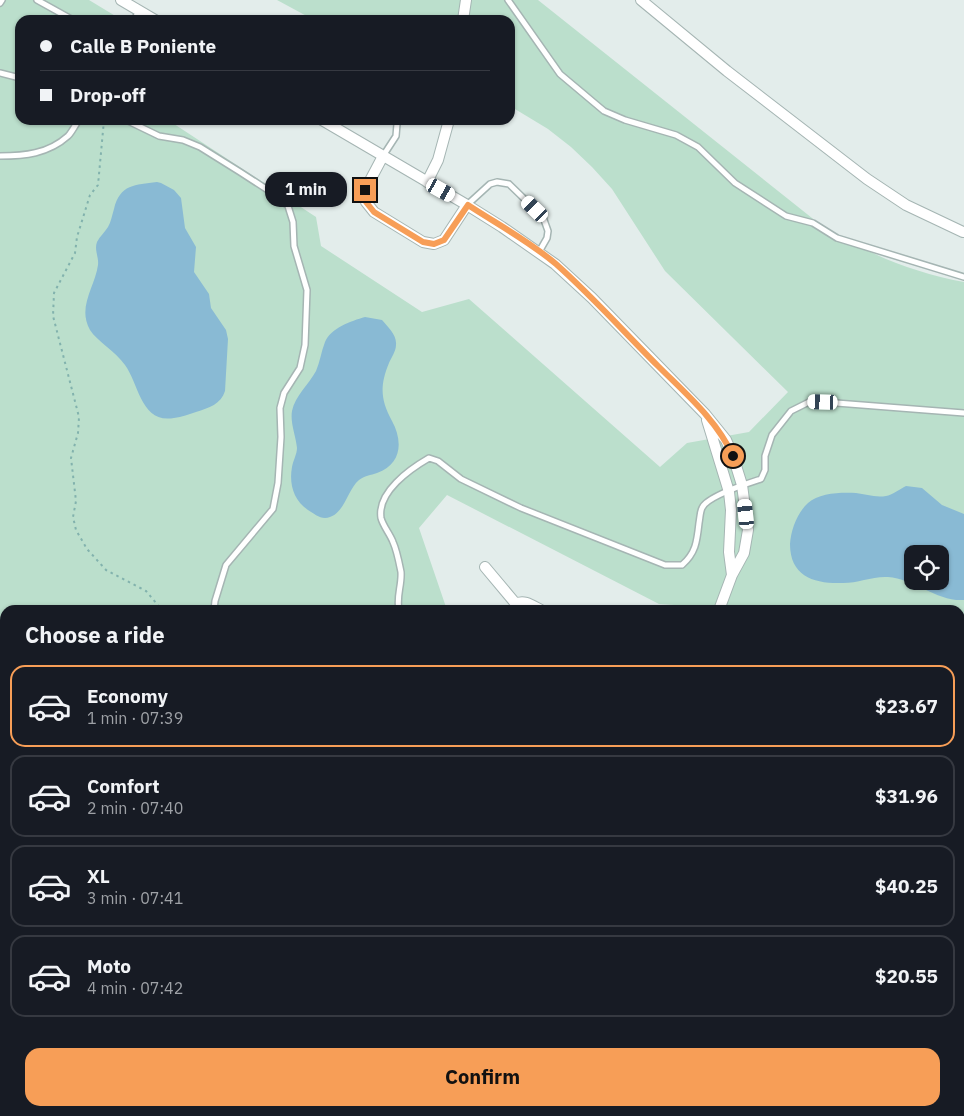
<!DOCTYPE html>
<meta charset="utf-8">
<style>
:root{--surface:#171b24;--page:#20242c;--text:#f1f3f6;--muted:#9ea1a6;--line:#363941;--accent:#f79e57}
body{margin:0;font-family:"IBM Plex Sans",sans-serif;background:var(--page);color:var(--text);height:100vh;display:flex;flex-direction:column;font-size:19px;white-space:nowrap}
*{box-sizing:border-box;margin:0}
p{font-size:16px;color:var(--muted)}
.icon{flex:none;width:28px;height:28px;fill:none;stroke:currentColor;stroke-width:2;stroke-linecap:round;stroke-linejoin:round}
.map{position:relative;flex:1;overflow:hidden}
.drawer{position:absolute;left:0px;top:605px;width:965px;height:511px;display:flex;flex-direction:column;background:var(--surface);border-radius:15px 15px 0 0;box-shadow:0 1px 4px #0004}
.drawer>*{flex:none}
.hud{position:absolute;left:15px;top:15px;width:500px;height:110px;border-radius:15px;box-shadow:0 1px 4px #0004;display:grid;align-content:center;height:110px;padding:0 25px;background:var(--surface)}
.buttons{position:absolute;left:904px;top:545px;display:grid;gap:10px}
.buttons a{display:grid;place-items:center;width:45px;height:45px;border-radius:10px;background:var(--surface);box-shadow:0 1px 4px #0004;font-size:25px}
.end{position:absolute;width:22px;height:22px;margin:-11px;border:6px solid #f79e57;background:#111;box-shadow:0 0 0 2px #111}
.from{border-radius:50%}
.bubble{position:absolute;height:35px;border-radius:15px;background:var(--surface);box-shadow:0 1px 4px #0004;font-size:16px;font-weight:700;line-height:35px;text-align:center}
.car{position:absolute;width:15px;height:30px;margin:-15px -8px;border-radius:6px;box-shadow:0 0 4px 1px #0007;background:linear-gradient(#fff 24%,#345 0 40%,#fff 0 76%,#345 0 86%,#fff 0)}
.hud b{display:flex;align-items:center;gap:18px;height:48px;font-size:19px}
.hud b+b{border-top:1px solid var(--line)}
.hud i{width:12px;height:12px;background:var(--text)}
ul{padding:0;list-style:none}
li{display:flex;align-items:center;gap:15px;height:82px;margin:0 10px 8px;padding:0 15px;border:2px solid var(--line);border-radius:15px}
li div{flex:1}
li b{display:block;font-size:19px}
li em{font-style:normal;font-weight:700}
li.active{border-color:var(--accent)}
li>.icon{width:45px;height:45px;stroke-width:1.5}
h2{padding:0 25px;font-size:22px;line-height:60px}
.primary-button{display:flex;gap:10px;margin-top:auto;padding:10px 25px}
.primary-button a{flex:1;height:58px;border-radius:15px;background:var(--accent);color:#111;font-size:20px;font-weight:700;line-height:58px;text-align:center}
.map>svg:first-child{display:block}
</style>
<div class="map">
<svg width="964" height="1116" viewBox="0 0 964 1116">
<rect width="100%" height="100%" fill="#e3edeb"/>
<path fill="#bbdfcc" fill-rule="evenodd" d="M0 0H89L122 20H20V120H168L316 217 321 246 422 312 469 299 660 467 687 443 749 432 788 392 665 271 612 189 592 167 571 147 548 129 510 106V20H314L277 0H538L817 222C863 252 910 272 964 282V624H960V610H749L659 604 447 495 419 528 447 610H5V866H0ZM912 554H940V581H912Z
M0 1013H5V1111H478L477 1116H0Z"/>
<path fill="#89bad4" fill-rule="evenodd" d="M157 182 161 183 174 190 181 198 185 228 196 247 194 272 209 294 211 308 226 330 228 339 225 391C221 404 209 408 196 412 189 414 182 417 174 418 141 424 139 384 125 365 116 352 97 341 90 330 77 307 95 287 98 265 99 257 94 250 97 242 100 236 105 232 108 227 111 222 112 215 114 209 120 184 135 185 157 182Z
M365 317 382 320C388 327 397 335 396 345 396 351 391 358 389 363 380 385 380 399 392 421 403 441 402 464 377 473 371 475 364 476 359 480 347 490 344 517 325 518 319 518 313 513 308 510 293 500 289 483 292 467 293 461 297 454 297 448 296 436 290 423 292 411 295 396 309 384 316 371 320 362 321 352 325 342 331 328 351 321 365 317Z
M906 486 922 488 942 505 964 514V600C938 602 914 579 888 577 873 576 858 583 843 583 815 584 790 577 790 544 791 530 797 513 808 503 819 493 841 492 856 493 866 494 875 498 886 496 892 495 900 489 906 486ZM912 554H940V581H912Z
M5 725V808H0V727Z"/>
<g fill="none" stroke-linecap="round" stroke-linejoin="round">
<defs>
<path id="lane" d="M37 0 73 20
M508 0 560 74 604 111 625 120 676 135 698 147 735 183 786 216 813 223 837 238 964 277
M0 3 2 0
M134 20 139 11
M0 73 20 78
M126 120 159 136 183 140 200 147 240 172 277 196 288 206 293 222 294 246 307 290 305 345 300 368 284 393 280 408 281 437 278 483 273 509 226 565 215 601 214 610
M0 156C24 156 48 154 68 136 72 132 75 125 79 120
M383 156 396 136 397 124 393 120
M467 205 490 184 497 182 509 184 543 217 548 231 547 238 539 252
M399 610C396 597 402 585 401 572 399 562 397 551 393 542 390 534 383 526 381 518 377 492 410 469 429 458L438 461 461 479 521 508 665 565H682C696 553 697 541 699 523 700 518 700 512 702 508 707 496 749 483 761 479L765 470V456L772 435 791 411 811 401 964 413
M960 921 964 922
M960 952H964
M960 980 964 981
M960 1010H964
M0 1018H5
M960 1067 964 1068
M435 1116 437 1111
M808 1116V1111
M915 1116V1111"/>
<path id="street" d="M121 0 155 20
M641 0 727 71 867 179 906 205 963 232
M463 20 466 0
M322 120 467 205 502 227 555 264 592 298 705 414 726 440 733 456 742 485 748 530 744 553 732 575 719 610
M383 156 365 190 366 202 374 212 423 242 434 244 444 240 467 205
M427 182 438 160 449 120
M707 420 729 492 731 510 729 552 732 575
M485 567 516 604
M516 604C524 599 533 606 541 610
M960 685H964
M960 762H964
M0 940H5
M527 1116 529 1111"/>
</defs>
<use href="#lane" stroke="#a5b5b3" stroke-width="8"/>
<use href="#street" stroke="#a5b5b3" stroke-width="12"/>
<path stroke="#82b2ad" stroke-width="2" stroke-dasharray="2.5 4" stroke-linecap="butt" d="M104 120 98 185 90 195 77 237 75 253 54 293 53 316 79 417 78 433 71 458 76 501 73 517 76 530 87 549 106 570 146 591 162 610
M0 841 5 843"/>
<use href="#lane" stroke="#fff" stroke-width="5"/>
<use href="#street" stroke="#fff" stroke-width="10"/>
</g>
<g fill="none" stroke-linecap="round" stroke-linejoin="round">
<path stroke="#f79e57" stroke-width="6" d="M365 190 366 202 374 212 423 242 434 244 444 240 468 205C497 224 529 241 556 264 592 296 624 332 658 366 685 393 717 420 733 456"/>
</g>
</svg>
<div class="buttons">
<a><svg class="icon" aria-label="locate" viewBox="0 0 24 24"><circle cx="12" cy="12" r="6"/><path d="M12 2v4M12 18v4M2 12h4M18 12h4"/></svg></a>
</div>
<i class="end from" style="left:733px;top:456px"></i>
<i class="end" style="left:365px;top:190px"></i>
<div class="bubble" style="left:265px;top:172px;width:82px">1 min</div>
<i class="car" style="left:441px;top:190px;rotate:119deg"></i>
<i class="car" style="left:535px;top:209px;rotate:314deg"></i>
<i class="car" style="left:823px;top:402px;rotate:272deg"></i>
<i class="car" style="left:746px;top:514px;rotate:354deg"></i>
<div class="hud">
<b><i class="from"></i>Calle B Poniente</b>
<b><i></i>Drop-off</b>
</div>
<section class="drawer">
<h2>Choose a ride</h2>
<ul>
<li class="active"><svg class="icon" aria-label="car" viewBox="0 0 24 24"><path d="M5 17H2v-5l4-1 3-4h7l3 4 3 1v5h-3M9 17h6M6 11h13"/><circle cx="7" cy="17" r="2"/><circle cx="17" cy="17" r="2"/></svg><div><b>Economy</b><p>1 min · 07:39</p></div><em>$23.67</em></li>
<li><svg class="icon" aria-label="car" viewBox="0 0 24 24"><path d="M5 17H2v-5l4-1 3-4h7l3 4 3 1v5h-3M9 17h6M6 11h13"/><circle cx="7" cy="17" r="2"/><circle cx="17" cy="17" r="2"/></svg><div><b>Comfort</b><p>2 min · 07:40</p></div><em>$31.96</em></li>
<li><svg class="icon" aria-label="car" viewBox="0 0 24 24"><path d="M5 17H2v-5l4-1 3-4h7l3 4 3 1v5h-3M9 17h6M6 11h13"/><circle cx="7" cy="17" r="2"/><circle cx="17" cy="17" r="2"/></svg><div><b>XL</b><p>3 min · 07:41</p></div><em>$40.25</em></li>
<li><svg class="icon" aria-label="car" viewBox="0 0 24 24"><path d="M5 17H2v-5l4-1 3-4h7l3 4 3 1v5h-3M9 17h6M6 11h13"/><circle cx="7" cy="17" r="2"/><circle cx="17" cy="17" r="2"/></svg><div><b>Moto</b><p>4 min · 07:42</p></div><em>$20.55</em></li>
</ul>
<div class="primary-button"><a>Confirm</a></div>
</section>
</div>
